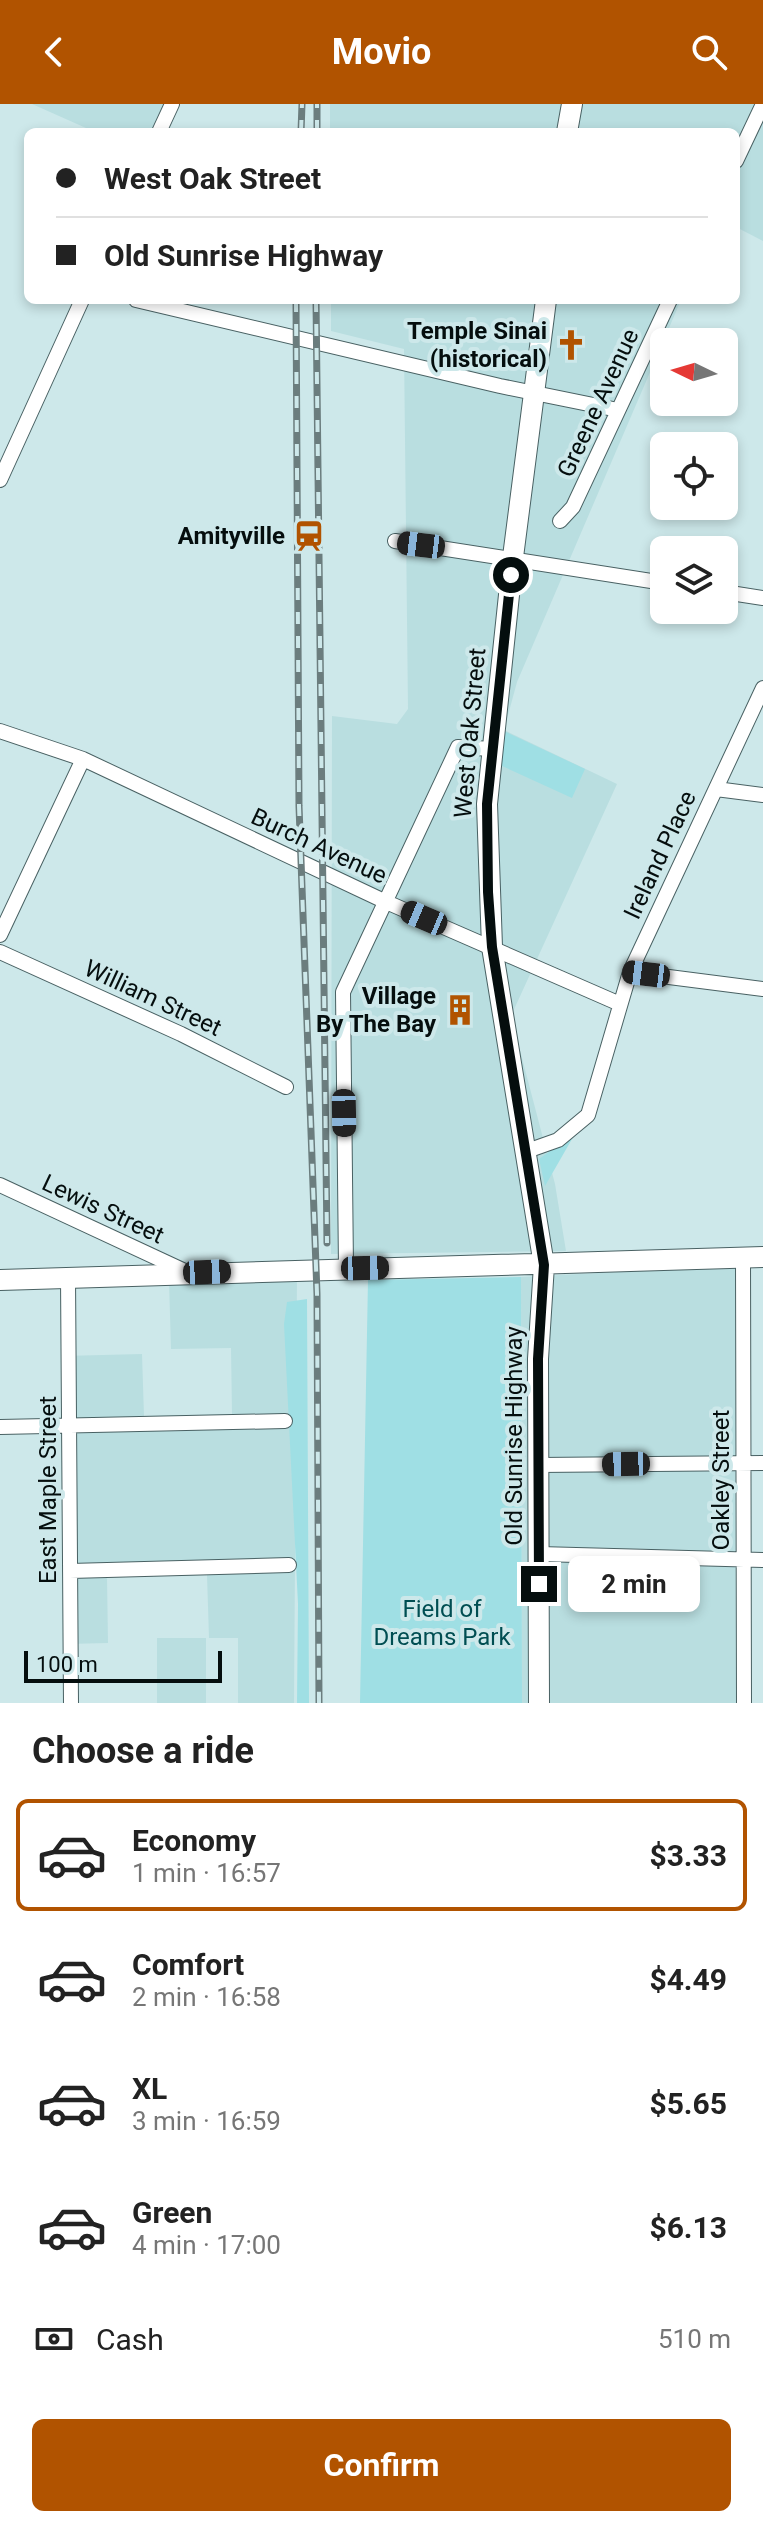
<!DOCTYPE html>
<meta charset="utf-8">
<style>
:root{--surface:#fff;--page:#f2f2f2;--text:#222;--muted:#767676;--line:#e0e0e0;--accent:#b15300}
body{margin:0;font-family:Roboto,sans-serif;background:var(--page);color:var(--text);height:100vh;display:flex;flex-direction:column;font-size:30px;white-space:nowrap}
*{box-sizing:border-box;margin:0}
p{font-size:26px;color:var(--muted)}
.icon{flex:none;width:44px;height:44px;fill:none;stroke:currentColor;stroke-width:2;stroke-linecap:round;stroke-linejoin:round}
.map{position:relative;height:1599px;overflow:hidden}
.drawer{display:flex;flex-direction:column;background:var(--surface);flex:1}
.drawer>*{flex:none}
.hud{position:absolute;left:24px;top:24px;width:716px;height:176px;border-radius:12px;box-shadow:0 4px 12px #0003;display:grid;align-content:center;height:176px;padding:0 32px;background:var(--surface)}
.needle{width:52px;rotate:275deg}
.buttons{position:absolute;left:650px;top:224px;display:grid;gap:16px}
.buttons a{display:grid;place-items:center;width:88px;height:88px;border-radius:12px;background:var(--surface);box-shadow:0 4px 12px #0003;font-size:40px}
.scale{position:absolute;left:24px;bottom:20px;width:198px;box-sizing:border-box;padding-left:8px;border:4px solid #050e0e;border-top:0;font-size:22px;line-height:28px;white-space:nowrap;color:#050e0e;-webkit-text-stroke:6px #cde8ea;paint-order:stroke}
.end{position:absolute;width:36px;height:36px;margin:-18px;border:10px solid #050e0e;background:#fff;box-shadow:0 0 0 4px #fff}
.from{border-radius:50%}
.bubble{position:absolute;height:56px;border-radius:12px;background:var(--surface);box-shadow:0 4px 12px #0003;font-size:26px;font-weight:700;line-height:56px;text-align:center}
.car{position:absolute;width:24px;height:48px;margin:-24px -12px;border-radius:10px;box-shadow:0 0 6px 2px #0007;background:linear-gradient(#222 24%,#8ab4d8 0 40%,#222 0 76%,#8ab4d8 0 86%,#222 0)}
.hud b{display:flex;align-items:center;gap:28px;height:76px;font-size:30px}
.hud b+b{border-top:2px solid var(--line)}
.hud i{width:20px;height:20px;background:var(--text)}
ul{padding:0;list-style:none}
li{display:flex;align-items:center;gap:24px;height:112px;margin:0 16px 12px;padding:0 16px;border:4px solid transparent;border-radius:12px}
li div{flex:1}
li b{display:block;font-size:30px}
li em{font-style:normal;font-weight:700}
li.selected{border-color:var(--accent)}
li>.icon{width:72px;height:72px;stroke-width:1.5}
h2{padding:0 32px;font-size:36px;line-height:96px}
.pay{display:flex;align-items:center;gap:20px;height:88px;padding:0 32px;font-size:30px}
.pay p{margin-inline-start:auto}
.button{display:flex;gap:16px;margin-top:auto;padding:16px 32px}
.button a{flex:1;height:92px;border-radius:12px;background:var(--accent);color:#fff;font-size:32px;font-weight:700;line-height:92px;text-align:center}
header{display:flex;justify-content:space-between;align-items:center;height:104px;padding:0 32px;background:var(--accent);color:#fff;font-size:36px;font-weight:700}
.map>svg:first-child{display:block}
</style>
<header><svg class="icon" aria-label="back" viewBox="0 0 24 24"><path d="M15 5l-7 7 7 7"/></svg>Movio<svg class="icon" aria-label="search" viewBox="0 0 24 24"><circle cx="10" cy="10" r="6"/><path d="M15 15l6 6"/></svg></header>
<div class="map">
<svg width="763" height="1599" viewBox="0 0 763 1599">
<rect width="100%" height="100%" fill="#cde8ea"/>
<path fill="#b9dee0" d="M32 0H165L151 28H95Z
M330 0H763V137L736 123V28H330Z
M331 196H681L517 578 504 626 617 680 511 912 555 1080 566 1147 331 1150 332 612 397 620 408 605 404 245 331 227Z
M735 1162 736 1599H522L521 1173Z
M297 1171 294 1599H238V1534H209L207 1471 107 1473 108 1539 67 1540 63 1252 142 1250 144 1312 232 1310 231 1244 171 1245 169 1177Z
M157 1534H206V1599H157Z"/>
<path fill="#9fdfe4" d="M504 627 585 665 572 694 500 661Z
M576 1028 545 1082 539 1055Z
M521 1173 522 1599H360L368 1176Z
M307 1195 309 1599H297L298 1500 284 1220 287 1198Z"/>
<g fill="none" stroke-linecap="round" stroke-linejoin="round">
<defs>
<path id="street" d="M159 28 172 0
M736 57 763 0
M136 196 500 282 618 306
M0 376 82 196
M560 417 573 403 670 196
M395 437 664 479
M724 488 763 494
M0 627 83 655 384 797 620 900
M716 685 763 691
M0 831 83 655
M0 848 181 930 286 983
M630 868 763 885
M527 1047 558 1036 588 1011 630 868 763 584
M0 1081 187 1168
M743 1154 744 1599
M346 1164 343 888 458 643 492 645
M68 1173 71 1599
M0 1323 285 1317
M538 1361 763 1359
M539 1450 763 1456
M70 1467 289 1461"/>
<path id="secondary" d="M567 28 572 0
M0 1176 763 1153
M539 1599 538 1255 544 1161 492 843 487 700 513 453 546 196"/>
</defs>
<use href="#street" stroke="#496163" stroke-width="16"/>
<use href="#secondary" stroke="#496163" stroke-width="22"/>
<use href="#street" stroke="#fff" stroke-width="14"/>
<use href="#secondary" stroke="#fff" stroke-width="20"/>
<defs>
<path id="rail" d="M301 28 302 0
M317 28V0
M296 196 299 702 317 1190 319 1599
M316 196 327 1139"/>
</defs>
<use href="#rail" stroke="#6b7d7e" stroke-width="7"/>
<use href="#rail" stroke="#cde8ea" stroke-width="4" stroke-dasharray="12" stroke-linecap="butt"/>
</g>
<g fill="none" stroke-linecap="round" stroke-linejoin="round">
<path stroke="#050e0e" stroke-width="10" d="M511 471 487 700 488 788 492 843 544 1161 538 1255 539 1480"/>
</g>
<defs>
<symbol id="church-bare" viewBox="-9 -9 18 18"><path d="M-1.2-6h2.4v3.5h3.3v2.4h-3.3V6h-2.4V-.1h-3.3v-2.4h3.3Z" fill="#b15300" stroke="#cde8ea" stroke-width="2.5" paint-order="stroke"/></symbol>
<symbol id="station-bare" viewBox="-9 -9 18 18"><path d="M-3-6H3Q5-6 5-4V2Q5 4 3 4L4.5 6H3L1.5 4h-3L-3 6H-4.5L-3 4Q-5 4-5 2V-4Q-5-6-3-6ZM-3.5-4v3h7v-3ZM-3.5 1v1.5H-2V1ZM2 1v1.5H3.5V1Z" fill="#b15300" stroke="#cde8ea" stroke-width="2.5" paint-order="stroke"/></symbol>
<symbol id="building-bare" viewBox="-9 -9 18 18"><path d="M-4-6H4V6H1V3H-1V6H-4ZM-2.5-4.3h1.7v1.8h-1.7ZM.8-4.3h1.7v1.8H.8ZM-2.5-1h1.7V.8h-1.7ZM.8-1h1.7V.8H.8Z" fill="#b15300" stroke="#cde8ea" stroke-width="2.5" paint-order="stroke"/></symbol>
</defs>
<g fill-rule="evenodd">
<use href="#church-bare" x="549" y="219" width="44" height="44"/>
<use href="#station-bare" x="287" y="410" width="44" height="44"/>
<use href="#building-bare" x="438" y="884" width="44" height="44"/>
</g>
<g text-anchor="middle" dominant-baseline="central" stroke-width="8" stroke-linejoin="round" paint-order="stroke">
<g font-size="24" font-weight="bold" fill="#050e0e" stroke="#cde8ea" text-anchor="end">
<text x="547" y="227">Temple Sinai<tspan x="547" dy="28">(historical)</tspan></text>
<text x="285" y="432">Amityville</text>
<text x="436" y="892">Village<tspan x="436" dy="28">By The Bay</tspan></text>
</g>
<g font-size="24" fill="#050e0e" stroke="#cde8ea">
<text transform="translate(598 299) rotate(-65)">Greene Avenue</text>
<text transform="translate(470 629) rotate(-85)">West Oak Street</text>
<text transform="translate(319 742) rotate(25)">Burch Avenue</text>
<text transform="translate(660 751) rotate(-65)">Ireland Place</text>
<text transform="translate(153 894) rotate(25)">William Street</text>
<text transform="translate(103 1105) rotate(25)">Lewis Street</text>
<text transform="translate(514 1332) rotate(-90)">Old Sunrise Highway</text>
<text transform="translate(721 1376) rotate(-90)">Oakley Street</text>
<text transform="translate(48 1386) rotate(-90)">East Maple Street</text>
</g>
<g font-size="24" fill="#004e52" stroke="#cde8ea">
<text x="442" y="1505">Field of<tspan x="442" dy="28">Dreams Park</tspan></text>
</g>
</g>
</svg>
<div class="buttons">
<a><svg class="needle" viewBox="-14 -14 28 28"><path d="M0-13l5 13h-10z" fill="#e53935"/><path d="M0 13l5-13h-10z" fill="#767676"/></svg></a>
<a><svg class="icon" aria-label="locate" viewBox="0 0 24 24"><circle cx="12" cy="12" r="6"/><path d="M12 2v4M12 18v4M2 12h4M18 12h4"/></svg></a>
<a><svg class="icon" aria-label="layers" viewBox="0 0 24 24"><path d="M12 4l9 5-9 5-9-5zM3 14l9 5 9-5"/></svg></a>
</div>
<div class="scale">100 m</div>
<i class="end from" style="left:511px;top:471px"></i>
<i class="end" style="left:539px;top:1480px"></i>
<div class="bubble" style="left:568px;top:1452px;width:132px">2 min</div>
<i class="car" style="left:421px;top:441px;rotate:277deg"></i>
<i class="car" style="left:424px;top:814px;rotate:293deg"></i>
<i class="car" style="left:646px;top:870px;rotate:277deg"></i>
<i class="car" style="left:344px;top:1009px;rotate:179deg"></i>
<i class="car" style="left:365px;top:1164px;rotate:89deg"></i>
<i class="car" style="left:207px;top:1168px;rotate:88deg"></i>
<i class="car" style="left:626px;top:1360px;rotate:269deg"></i>
<div class="hud">
<b><i class="from"></i>West Oak Street</b>
<b><i></i>Old Sunrise Highway</b>
</div>
</div>
<section class="drawer">
<h2>Choose a ride</h2>
<ul>
<li class="selected"><svg class="icon" aria-label="car" viewBox="0 0 24 24"><path d="M5 17H2v-5l4-1 3-4h7l3 4 3 1v5h-3M9 17h6M6 11h13"/><circle cx="7" cy="17" r="2"/><circle cx="17" cy="17" r="2"/></svg><div><b>Economy</b><p>1 min · 16:57</p></div><em>$3.33</em></li>
<li><svg class="icon" aria-label="car" viewBox="0 0 24 24"><path d="M5 17H2v-5l4-1 3-4h7l3 4 3 1v5h-3M9 17h6M6 11h13"/><circle cx="7" cy="17" r="2"/><circle cx="17" cy="17" r="2"/></svg><div><b>Comfort</b><p>2 min · 16:58</p></div><em>$4.49</em></li>
<li><svg class="icon" aria-label="car" viewBox="0 0 24 24"><path d="M5 17H2v-5l4-1 3-4h7l3 4 3 1v5h-3M9 17h6M6 11h13"/><circle cx="7" cy="17" r="2"/><circle cx="17" cy="17" r="2"/></svg><div><b>XL</b><p>3 min · 16:59</p></div><em>$5.65</em></li>
<li><svg class="icon" aria-label="car" viewBox="0 0 24 24"><path d="M5 17H2v-5l4-1 3-4h7l3 4 3 1v5h-3M9 17h6M6 11h13"/><circle cx="7" cy="17" r="2"/><circle cx="17" cy="17" r="2"/></svg><div><b>Green</b><p>4 min · 17:00</p></div><em>$6.13</em></li>
</ul>
<div class="pay"><svg class="icon" aria-label="cash" viewBox="0 0 24 24"><path d="M3 7h18v10H3z"/><circle cx="12" cy="12" r="2"/></svg>Cash<p>510 m</p></div>
<div class="button"><a>Confirm</a></div>
</section>
